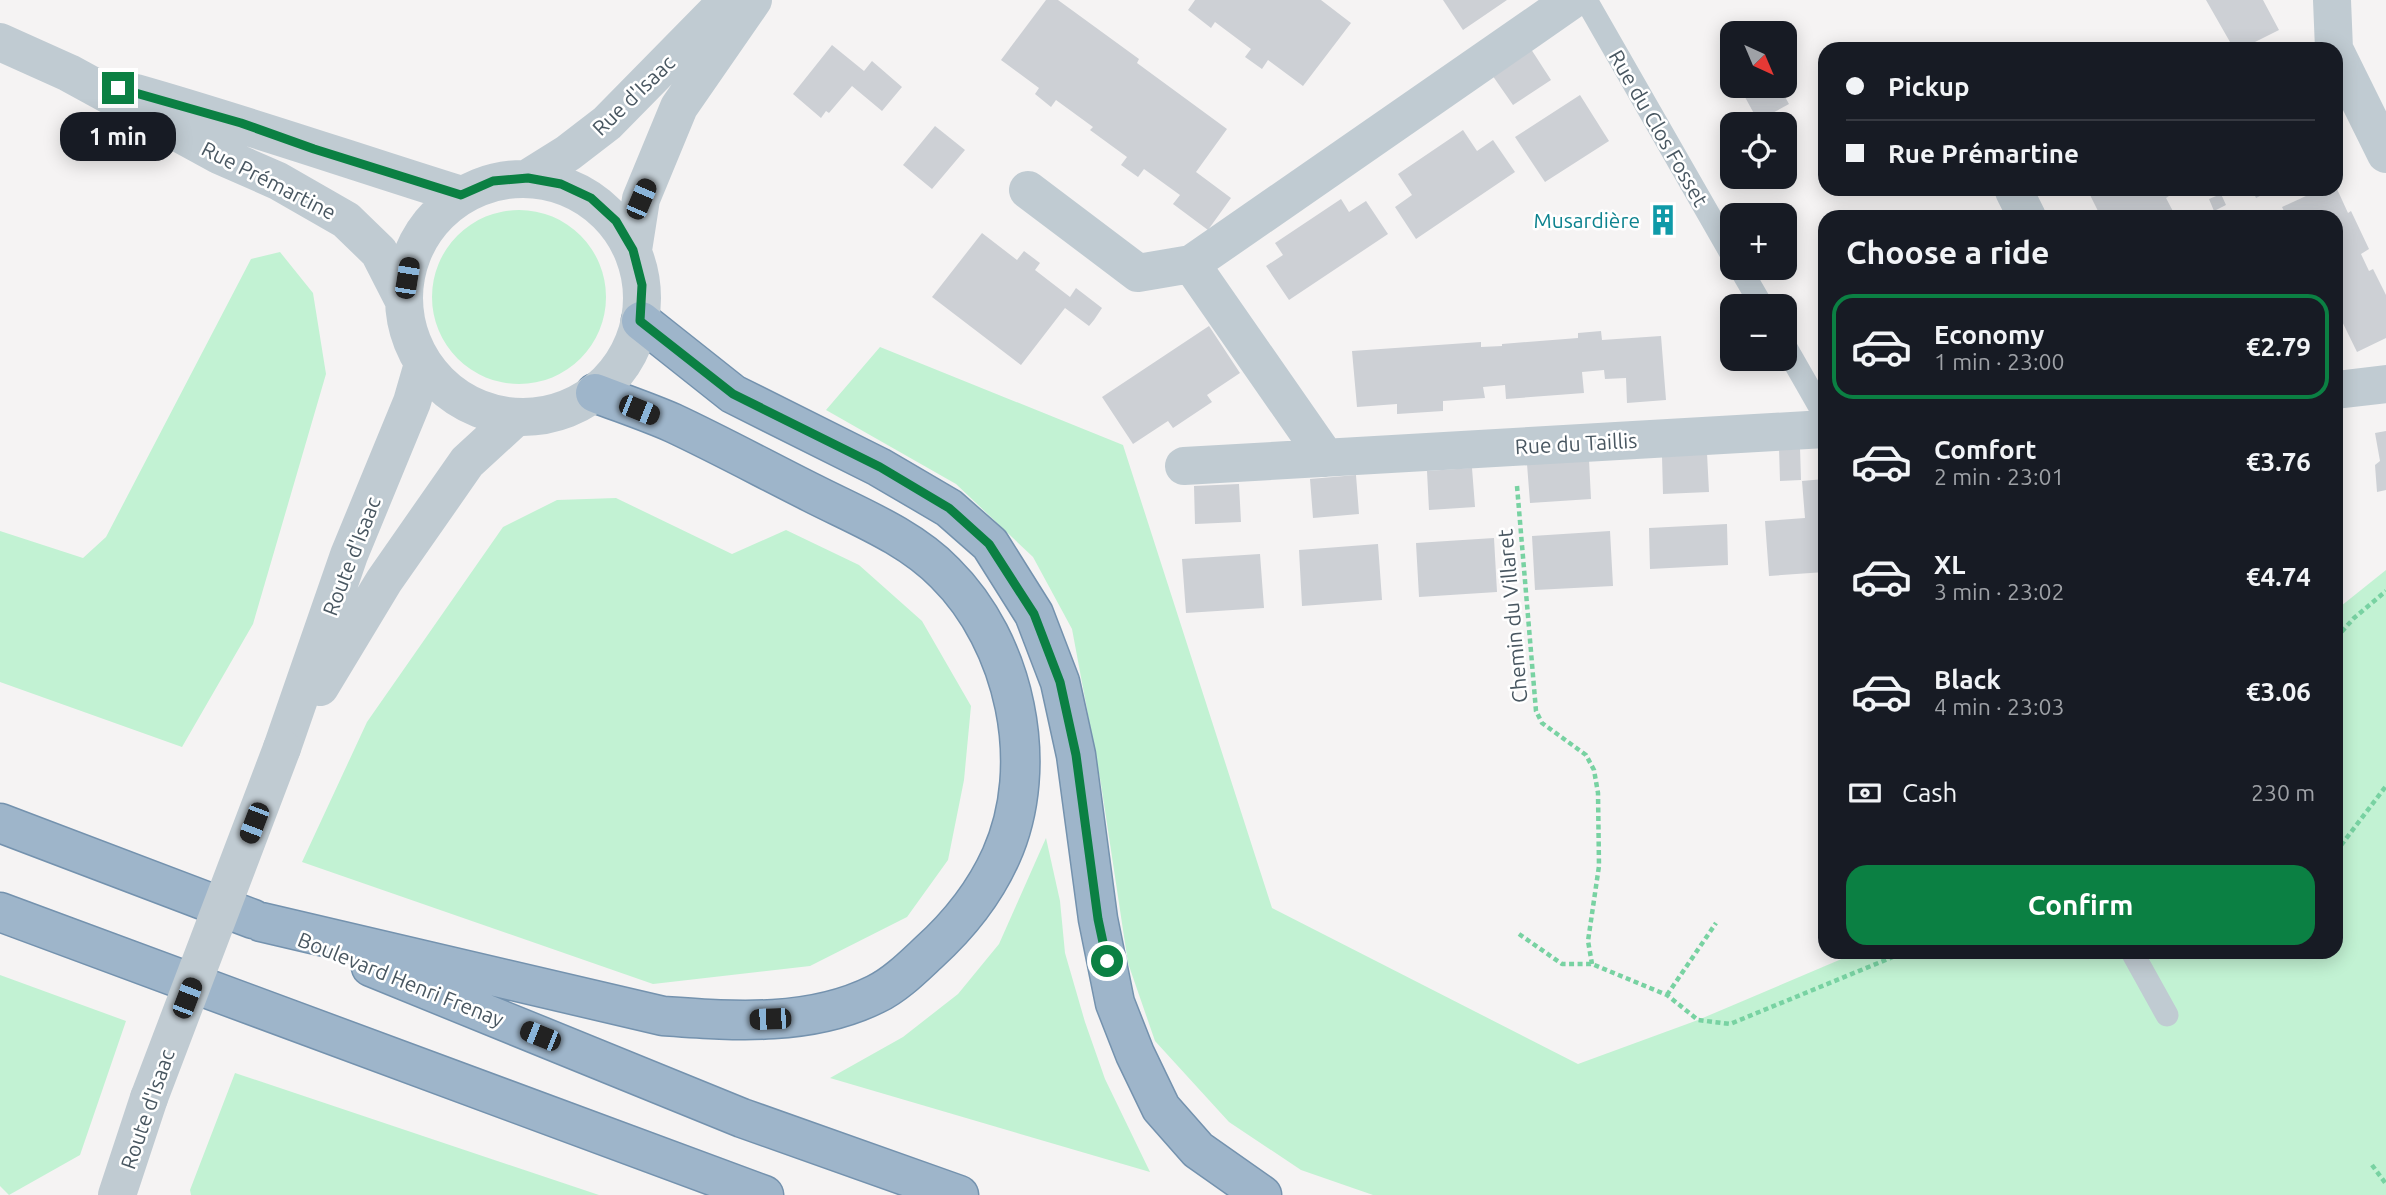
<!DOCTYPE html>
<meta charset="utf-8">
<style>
:root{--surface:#171b24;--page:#242831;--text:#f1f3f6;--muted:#9ea1a6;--line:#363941;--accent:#0b8043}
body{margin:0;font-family:Ubuntu,sans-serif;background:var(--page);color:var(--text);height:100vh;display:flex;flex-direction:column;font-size:26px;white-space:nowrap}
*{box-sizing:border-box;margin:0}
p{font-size:23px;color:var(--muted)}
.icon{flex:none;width:38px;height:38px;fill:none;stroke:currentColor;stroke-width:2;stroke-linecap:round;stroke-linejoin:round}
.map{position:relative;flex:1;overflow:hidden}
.details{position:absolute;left:1818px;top:210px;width:525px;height:749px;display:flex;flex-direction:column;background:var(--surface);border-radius:21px;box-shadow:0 4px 18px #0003}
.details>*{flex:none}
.banner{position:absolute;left:1818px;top:42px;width:525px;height:154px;border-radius:21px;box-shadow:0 4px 18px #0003;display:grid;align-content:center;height:154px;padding:0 28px;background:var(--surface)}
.needle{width:46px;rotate:136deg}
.tools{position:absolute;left:1720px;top:21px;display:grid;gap:14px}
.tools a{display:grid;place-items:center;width:77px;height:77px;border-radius:14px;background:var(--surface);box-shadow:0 4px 18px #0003;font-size:35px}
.end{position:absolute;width:32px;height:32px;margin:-16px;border:9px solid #0b8043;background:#fff;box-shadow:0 0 0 4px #fff}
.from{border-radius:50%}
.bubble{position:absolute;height:49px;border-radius:21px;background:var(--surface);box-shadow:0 4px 18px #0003;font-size:23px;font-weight:600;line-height:49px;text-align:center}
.car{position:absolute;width:21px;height:42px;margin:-21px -10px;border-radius:9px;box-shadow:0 0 5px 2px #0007;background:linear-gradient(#222 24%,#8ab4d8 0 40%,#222 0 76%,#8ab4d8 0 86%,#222 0)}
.banner b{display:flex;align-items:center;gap:24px;height:66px;font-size:26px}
.banner b+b{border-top:2px solid var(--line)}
.banner i{width:18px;height:18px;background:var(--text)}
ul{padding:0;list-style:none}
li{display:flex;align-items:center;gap:21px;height:105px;margin:0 14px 10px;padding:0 14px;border:4px solid transparent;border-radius:21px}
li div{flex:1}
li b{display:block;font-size:26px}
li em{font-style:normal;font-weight:600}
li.current{border-color:var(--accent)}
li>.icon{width:63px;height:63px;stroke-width:1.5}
h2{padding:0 28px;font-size:32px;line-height:84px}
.pay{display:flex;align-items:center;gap:18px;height:77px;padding:0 28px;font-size:26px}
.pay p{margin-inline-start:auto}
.button{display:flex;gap:14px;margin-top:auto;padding:14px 28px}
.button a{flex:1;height:80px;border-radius:21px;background:var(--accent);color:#fff;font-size:28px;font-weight:600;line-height:80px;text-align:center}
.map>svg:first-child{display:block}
</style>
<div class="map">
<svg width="2386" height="1195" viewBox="0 0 2386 1195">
<rect width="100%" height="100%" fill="#f5f3f3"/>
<path fill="#c2f2d3" d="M432 297a87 87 0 1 1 174 0a87 87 0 1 1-174 0Z
M280 252 313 293 326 374 253 624 182 747 0 682V531L83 558 106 537 251 259Z
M880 347 1123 445 1272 908 1578 1064 1698 1020 1858 952H2336V610L2386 570V1195H1373L1301 1170 1229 1122 1155 1041 1128 963 1101 784 1072 629 1033 557 956 484 826 410Z
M616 498 732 554 786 530 859 565 922 621 971 706 964 780 948 860 907 917 810 966 653 984 302 862 367 722 503 527 557 500Z
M1046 838 1060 901 1065 953 1085 1022 1105 1079 1150 1172 830 1078 903 1037 958 994 999 944Z
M0 975 126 1021 80 1155 9 1195 0 1186Z
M235 1073 599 1195H191L190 1190Z"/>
<path fill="#cdd0d5" d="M1046 0H1058L1139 59 1137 63 1227 129 1196 172 1231 198 1208 230 1173 204 1180 195 1144 169 1138 177 1121 165 1127 157 1090 130 1093 127 1056 100 1051 107 1035 94 1039 88 1001 60Z
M1195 0H1321L1351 23 1303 86 1268 60 1262 69 1245 57 1251 49 1215 22 1211 28 1188 10Z
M1443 0H1507L1463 30Z
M2206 0H2263L2279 30 2255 42 2258 49H2234Z
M832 45 864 71 872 61 902 87 882 111 852 86 829 113 826 111 821 118 793 94Z
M1529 46 1551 80 1513 105 1490 72Z
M1739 86H1779L1789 104 1758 121Z
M1580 95 1609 141 1545 182 1515 137Z
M935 126 965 150 932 189 903 165Z
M1463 130 1477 151 1493 140 1515 172 1416 239 1395 207 1412 195 1398 174Z
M2087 189H2169L2172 194 2166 198 2176 217H2101Z
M2252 189H2274L2256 198Z
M2321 189H2337L2348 213 2351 211 2369 249 2361 254 2369 271 2373 269 2386 295V338L2357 352 2336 309V217H2287L2282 207Z
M2221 194 2226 205 2214 211 2209 199Z
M1341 199 1349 212 1366 201 1388 234 1289 300 1266 266 1283 255 1275 243Z
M1664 206 1675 226 1663 232 1652 213Z
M982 233 1017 260 1024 251 1040 263 1035 270 1070 297 1076 288 1102 308 1094 320 1089 326 1065 308 1021 365 932 297Z
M1209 326 1240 373 1207 395 1212 402 1173 428 1168 421 1133 444 1102 397Z
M1601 331 1602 340 1661 336 1666 400 1627 403 1626 378 1605 379 1604 370 1582 372 1584 393 1506 399 1505 385 1483 387 1485 398 1443 401V411L1397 414V404L1357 407 1352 351 1481 342V347L1502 346V344L1578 338V333Z
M2386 431V490L2377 492 2375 465 2380 461 2375 433Z
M1800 447 1801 480 1780 481 1779 448Z
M1707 453 1709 492 1663 494 1662 456Z
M1589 460 1591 499 1530 503 1527 464Z
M1472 468 1475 507 1429 510 1427 471Z
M1356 475 1359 514 1313 518 1310 479Z
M1824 479 1825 572 1769 576 1765 521 1805 518 1802 481Z
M1239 484 1241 522 1195 524 1194 486Z
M1727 524 1728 565 1650 569 1649 528Z
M1610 531 1613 586 1535 590 1532 536Z
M1494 538 1497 592 1419 597 1416 543Z
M1378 544 1382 600 1302 606 1299 550Z
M1260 554 1264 608 1186 613 1182 559Z"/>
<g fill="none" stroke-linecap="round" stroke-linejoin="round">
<defs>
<path id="trunk" d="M641 321 733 394 879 467 949 508 990 544 1034 614 1060 682 1076 755 1098 919 1115 1003 1135 1054 1161 1108 1198 1150 1262 1195
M0 823 253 919
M0 912 764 1195
M261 922 663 1016C734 1021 810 1027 876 994 895 985 913 967 928 953 959 925 984 894 1001 856 1042 765 1015 642 945 573 909 536 857 516 812 493 766 470 720 445 673 423 648 412 621 403 595 393
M371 967 742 1118 959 1195"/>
</defs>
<use href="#trunk" stroke="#7492ae" stroke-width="41"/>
<path stroke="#78d2a2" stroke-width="4.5" stroke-dasharray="5 3.5" stroke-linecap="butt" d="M1517 486 1536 711 1542 723 1586 755 1594 770 1598 793 1599 866 1588 941 1592 964
M2336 638 2354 618 2386 591
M2336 852 2386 786
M1519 934 1562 964H1592L1667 995 1698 1020 1730 1024 1905 952
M1667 995 1716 923
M2372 1165 2386 1184"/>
<path stroke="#c0cbd2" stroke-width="23" d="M1586 0 1732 255
M1740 268 1762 306
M1785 346 1825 416
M2132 952 2167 1015"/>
<path stroke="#c0cbd2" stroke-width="38" d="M2332 0 2334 49
M2336 53 2386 154
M1028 190 1138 273 1191 264 1572 0
M2014 191 2027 217
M1191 264 1326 458
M2336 390 2386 384
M1184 466 1825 429"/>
<path stroke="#c0cbd2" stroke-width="38" d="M0 42 69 73 219 155 278 181 346 220 379 252 403 299
M136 93C245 124 352 161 461 195
M528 178 568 153 607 123 728 0
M404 298a119 119 0 1 1 238 0a119 119 0 1 1-238 0Z
M633 250 641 199 679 107 753 0
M320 687 384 581 467 462 516 417
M282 748 349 555 412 402 423 364
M117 1195 149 1098"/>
<use href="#trunk" stroke="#9eb5ca" stroke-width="38"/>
<path stroke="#c0cbd2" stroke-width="38" d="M149 1098 282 748"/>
</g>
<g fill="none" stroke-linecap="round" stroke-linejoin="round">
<path stroke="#0b8043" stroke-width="9" d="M118 88 241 123 314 149 461 195 493 181 528 178 561 184 591 198 616 221 633 250 642 285 640 321 733 394 880 467 949 508 989 544 1034 614 1060 682 1076 755 1098 919 1107 961"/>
</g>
<defs>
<symbol id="building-bare" viewBox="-9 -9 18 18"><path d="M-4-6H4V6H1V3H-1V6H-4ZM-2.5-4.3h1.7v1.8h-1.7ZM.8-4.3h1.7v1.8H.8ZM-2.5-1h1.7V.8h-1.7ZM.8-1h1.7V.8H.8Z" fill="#0f9aa8" stroke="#fff" stroke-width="2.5" paint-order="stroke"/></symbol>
</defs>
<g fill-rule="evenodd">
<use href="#building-bare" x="1641" y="198" width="44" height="44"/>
</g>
<g text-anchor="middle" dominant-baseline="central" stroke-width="5" stroke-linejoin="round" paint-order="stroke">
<g font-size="21" fill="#495761" stroke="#fff">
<text transform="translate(633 95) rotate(-44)">Rue d'Isaac</text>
<text transform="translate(1659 128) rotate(60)">Rue du Clos Fosset</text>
<text transform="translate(269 180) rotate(27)">Rue Prémartine</text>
<text transform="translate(1576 443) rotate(-3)">Rue du Taillis</text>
<text transform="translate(351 556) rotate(-69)">Route d'Isaac</text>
<text transform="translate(1512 616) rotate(-95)">Chemin du Villaret</text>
<text transform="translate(401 979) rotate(22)">Boulevard Henri Frenay</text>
<text transform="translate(147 1109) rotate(-71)">Route d'Isaac</text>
</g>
<g font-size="21" fill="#0d838f" stroke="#fff" text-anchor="end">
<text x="1640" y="220">Musardière</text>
</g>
</g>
</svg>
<div class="tools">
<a><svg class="needle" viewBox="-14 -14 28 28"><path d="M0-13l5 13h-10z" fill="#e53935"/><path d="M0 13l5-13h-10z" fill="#9ea1a6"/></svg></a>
<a><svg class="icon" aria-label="locate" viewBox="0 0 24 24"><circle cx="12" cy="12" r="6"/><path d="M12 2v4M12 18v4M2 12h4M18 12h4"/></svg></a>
<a>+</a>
<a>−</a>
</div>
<i class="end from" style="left:1107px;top:961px"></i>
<i class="end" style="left:118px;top:88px"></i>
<div class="bubble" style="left:60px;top:112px;width:116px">1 min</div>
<i class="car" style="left:641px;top:199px;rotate:23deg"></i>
<i class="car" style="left:407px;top:278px;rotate:9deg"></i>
<i class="car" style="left:639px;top:410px;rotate:112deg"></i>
<i class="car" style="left:254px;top:823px;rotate:201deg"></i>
<i class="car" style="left:187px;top:998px;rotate:21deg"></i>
<i class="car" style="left:770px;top:1019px;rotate:268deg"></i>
<i class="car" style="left:540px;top:1036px;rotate:292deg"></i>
<div class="banner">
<b><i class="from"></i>Pickup</b>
<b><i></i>Rue Prémartine</b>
</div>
<section class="details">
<h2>Choose a ride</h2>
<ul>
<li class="current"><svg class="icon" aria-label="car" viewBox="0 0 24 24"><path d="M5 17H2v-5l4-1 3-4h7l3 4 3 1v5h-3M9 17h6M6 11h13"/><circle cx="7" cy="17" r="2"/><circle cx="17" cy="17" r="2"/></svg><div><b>Economy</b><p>1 min · 23:00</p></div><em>€2.79</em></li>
<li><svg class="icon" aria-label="car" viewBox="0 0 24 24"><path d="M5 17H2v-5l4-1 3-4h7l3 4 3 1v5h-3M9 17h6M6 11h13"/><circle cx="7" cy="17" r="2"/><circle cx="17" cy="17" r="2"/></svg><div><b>Comfort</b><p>2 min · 23:01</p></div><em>€3.76</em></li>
<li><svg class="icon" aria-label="car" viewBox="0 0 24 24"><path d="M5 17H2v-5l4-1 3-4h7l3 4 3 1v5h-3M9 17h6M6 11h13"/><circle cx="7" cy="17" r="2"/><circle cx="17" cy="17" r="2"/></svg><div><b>XL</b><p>3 min · 23:02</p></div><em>€4.74</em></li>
<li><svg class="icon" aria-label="car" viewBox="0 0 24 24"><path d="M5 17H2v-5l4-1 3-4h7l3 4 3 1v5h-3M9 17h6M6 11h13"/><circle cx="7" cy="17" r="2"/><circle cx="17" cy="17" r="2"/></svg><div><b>Black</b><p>4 min · 23:03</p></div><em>€3.06</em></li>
</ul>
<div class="pay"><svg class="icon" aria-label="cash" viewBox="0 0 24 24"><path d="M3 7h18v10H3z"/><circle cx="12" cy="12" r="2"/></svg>Cash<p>230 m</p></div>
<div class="button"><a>Confirm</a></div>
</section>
</div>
